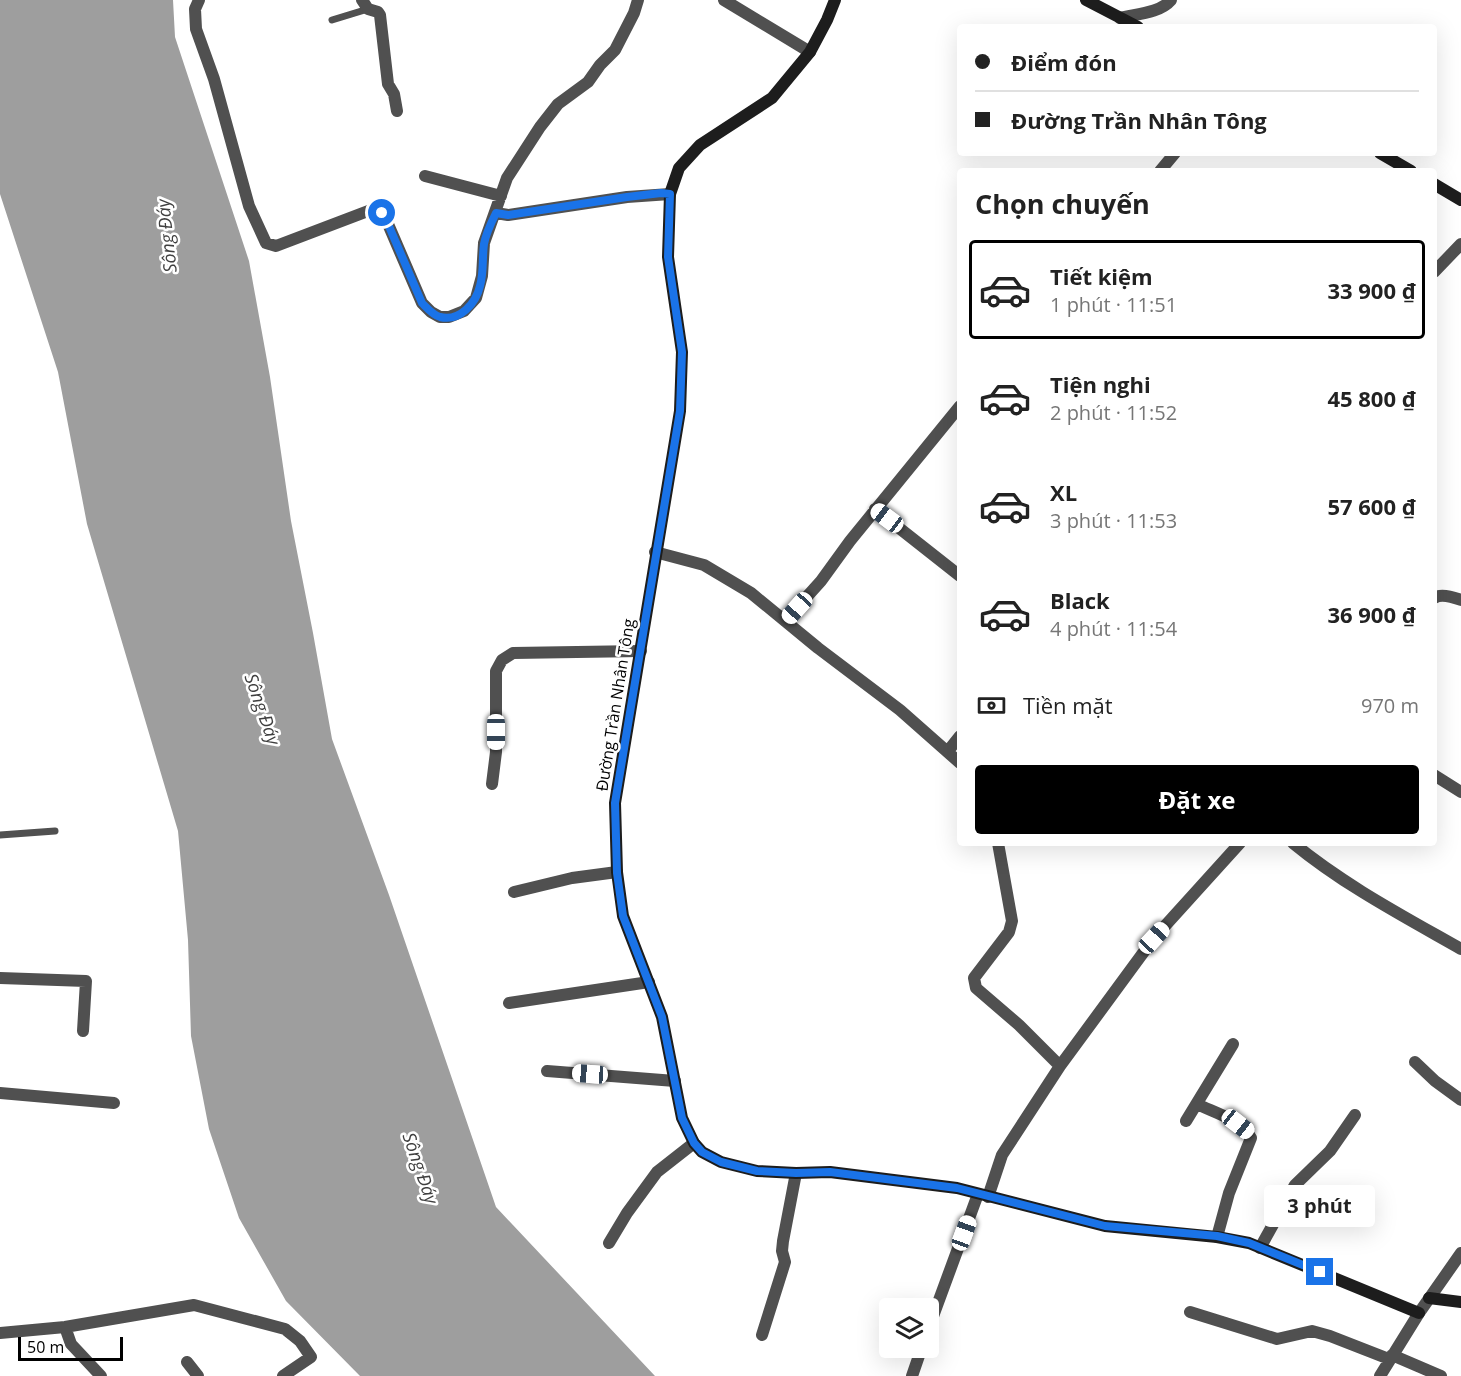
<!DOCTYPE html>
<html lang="vi">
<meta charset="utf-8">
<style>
:root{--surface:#fff;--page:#f6f6f6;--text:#222;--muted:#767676;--line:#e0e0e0;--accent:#000}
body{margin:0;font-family:"Open Sans",sans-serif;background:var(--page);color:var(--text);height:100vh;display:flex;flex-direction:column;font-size:22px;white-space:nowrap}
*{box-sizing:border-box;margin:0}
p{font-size:20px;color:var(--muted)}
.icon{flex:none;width:33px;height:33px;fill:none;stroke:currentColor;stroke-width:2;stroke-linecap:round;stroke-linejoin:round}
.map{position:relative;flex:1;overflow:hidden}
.details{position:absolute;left:957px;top:168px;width:480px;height:678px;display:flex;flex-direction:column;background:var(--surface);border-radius:6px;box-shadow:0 6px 24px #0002}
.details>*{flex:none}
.guide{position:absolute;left:957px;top:24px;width:480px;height:132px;border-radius:6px;box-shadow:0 6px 24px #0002;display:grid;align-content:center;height:132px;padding:0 18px;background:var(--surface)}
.tools{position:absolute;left:879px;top:1298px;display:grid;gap:12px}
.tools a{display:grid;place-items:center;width:60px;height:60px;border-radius:6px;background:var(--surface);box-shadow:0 6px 24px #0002;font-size:30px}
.scale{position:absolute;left:18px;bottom:15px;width:105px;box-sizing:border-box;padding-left:6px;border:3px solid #000;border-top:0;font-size:16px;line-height:21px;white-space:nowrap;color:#000;-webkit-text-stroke:4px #fff;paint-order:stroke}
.end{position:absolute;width:27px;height:27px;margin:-14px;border:8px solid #1a73e8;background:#fff;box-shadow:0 0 0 3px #fff}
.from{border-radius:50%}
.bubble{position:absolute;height:42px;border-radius:6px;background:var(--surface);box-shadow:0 6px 24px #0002;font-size:20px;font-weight:700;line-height:42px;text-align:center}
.car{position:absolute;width:18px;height:36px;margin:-18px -9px;border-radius:8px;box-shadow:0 0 4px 2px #0007;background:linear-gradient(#fff 24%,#345 0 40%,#fff 0 76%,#345 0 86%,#fff 0)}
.guide b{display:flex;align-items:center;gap:21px;height:57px;font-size:22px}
.guide b+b{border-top:2px solid var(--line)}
.guide i{width:15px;height:15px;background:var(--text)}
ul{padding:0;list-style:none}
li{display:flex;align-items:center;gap:18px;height:99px;margin:0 12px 9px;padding:0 6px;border:3px solid transparent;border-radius:6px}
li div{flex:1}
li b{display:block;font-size:22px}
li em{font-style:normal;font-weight:700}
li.on{border-color:var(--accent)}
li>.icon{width:54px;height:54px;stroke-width:1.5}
h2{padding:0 18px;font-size:27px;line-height:72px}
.pay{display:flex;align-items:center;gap:15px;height:66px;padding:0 18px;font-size:22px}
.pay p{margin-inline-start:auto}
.cta{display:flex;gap:12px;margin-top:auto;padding:12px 18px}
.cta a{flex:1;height:69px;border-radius:6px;background:var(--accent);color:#fff;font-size:24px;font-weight:700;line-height:69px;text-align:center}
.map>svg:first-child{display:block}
</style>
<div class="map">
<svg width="1461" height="1376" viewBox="0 0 1461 1376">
<rect width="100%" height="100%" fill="#fff"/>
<path fill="#9e9e9e" d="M0 0H173L175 37 249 261 270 377 291 521 313 633 332 739 389 895 496 1207 655 1376H360L286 1301 239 1218 209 1129 191 1036 188 940 178 831 87 524 58 372 0 194Z"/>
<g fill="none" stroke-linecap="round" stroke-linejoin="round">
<path stroke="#505050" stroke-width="7" d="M332 20 368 9
M0 835 55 831"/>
<path stroke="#505050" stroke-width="12" d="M199 0 195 9 196 29 214 79 249 206 266 243 276 246 376 208 385 217 422 303 431 312 440 317H449L464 311 476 298 482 276 484 243 507 178 540 127 558 104 588 82 600 65 615 50 634 13 638 0
M362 0 368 9 378 12 380 15 388 84 394 94 397 111
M724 0 810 52
M1120 18C1136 14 1160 13 1171 0
M1160 171 1175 153
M425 176 501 196
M496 213 508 215 627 197 670 194
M1434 272 1461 244
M875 509 960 576
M655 552 704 565 751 593 818 648 900 710 960 763
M1434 598C1441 593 1453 597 1461 600
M785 621 821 581 850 541 960 406
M948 751 960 736
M1434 775 1461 792
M492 784 496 752V671L502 660 513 653 641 651
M998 843 1012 921 1009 932 974 978 976 988 1019 1025 1060 1066
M1293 843C1344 885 1403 916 1461 949
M514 892 572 878 617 872
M0 978 86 981 83 1031
M509 1003 649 982
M1415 1062 1435 1081 1461 1100
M547 1071 675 1081
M0 1093 114 1103
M1197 1104C1215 1113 1242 1120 1251 1138L1229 1193 1217 1237
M1186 1121 1233 1044
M988 1197 1002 1155 1060 1066 1154 938 1240 843
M609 1243 627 1213 657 1172 694 1143
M1260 1248 1295 1185 1330 1151 1355 1115
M1190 1312 1277 1339 1312 1331 1330 1336 1389 1359
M65 1327 71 1344 101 1376
M928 1330 978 1194
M0 1333 65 1327 194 1305 285 1329 300 1341 311 1357 283 1376
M762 1335 785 1262 782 1251 783 1241 796 1173
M1392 1355 1441 1376
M187 1362 198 1376
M912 1376 922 1347
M1380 1376 1419 1313 1461 1253"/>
<path stroke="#1d1d1d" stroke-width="12" d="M835 0 827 20 810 52 772 98 700 145 679 168 670 194 668 257 682 352 680 411 615 803 617 872 623 916 662 1017 682 1118 694 1143 702 1152 721 1162 757 1171 796 1173 830 1172 957 1188 1105 1226 1217 1237 1249 1243 1419 1313
M1086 0 1138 27
M1380 153 1411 171
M1434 184 1461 200
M1429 1298 1461 1302"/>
</g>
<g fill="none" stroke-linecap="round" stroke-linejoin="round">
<path stroke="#1a73e8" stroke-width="8" d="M382 213 385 217 422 303C427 308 433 315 440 317 460 322 476 303 480 286 484 272 482 258 484 244 486 233 491 223 496 213L508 215 627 197 661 193 670 194 668 257 682 352 680 411 615 803 617 873 623 916 662 1017 682 1118 694 1143 702 1152 721 1162 757 1171 796 1173 830 1172 957 1188 1105 1226 1217 1236 1249 1243 1320 1272"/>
</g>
<g text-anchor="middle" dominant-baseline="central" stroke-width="5" stroke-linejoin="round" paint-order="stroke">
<g font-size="16" fill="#000" stroke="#fff">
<text transform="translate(615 705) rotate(-81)">Đường Trần Nhân Tông</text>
</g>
<g font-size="18" font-style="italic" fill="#3f3f3f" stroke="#fff">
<text transform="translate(166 236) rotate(-96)">Sông Đáy</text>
<text transform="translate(263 709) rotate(71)">Sông Đáy</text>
<text transform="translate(421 1168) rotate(71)">Sông Đáy</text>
</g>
</g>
</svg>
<div class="tools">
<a><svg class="icon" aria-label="layers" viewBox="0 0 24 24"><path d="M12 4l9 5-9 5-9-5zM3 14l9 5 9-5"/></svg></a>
</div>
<div class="scale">50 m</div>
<i class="end from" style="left:382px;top:213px"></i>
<i class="end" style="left:1320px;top:1272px"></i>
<div class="bubble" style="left:1264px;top:1185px;width:111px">3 phút</div>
<i class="car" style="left:887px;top:518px;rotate:307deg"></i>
<i class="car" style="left:797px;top:608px;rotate:222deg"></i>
<i class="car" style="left:496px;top:732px;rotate:180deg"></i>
<i class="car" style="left:1154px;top:938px;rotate:43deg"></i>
<i class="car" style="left:590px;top:1074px;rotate:274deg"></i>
<i class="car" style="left:1238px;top:1124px;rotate:128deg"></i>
<i class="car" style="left:964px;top:1233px;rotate:20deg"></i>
<div class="guide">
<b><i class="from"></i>Điểm đón</b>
<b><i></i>Đường Trần Nhân Tông</b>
</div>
<section class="details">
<h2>Chọn chuyến</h2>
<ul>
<li class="on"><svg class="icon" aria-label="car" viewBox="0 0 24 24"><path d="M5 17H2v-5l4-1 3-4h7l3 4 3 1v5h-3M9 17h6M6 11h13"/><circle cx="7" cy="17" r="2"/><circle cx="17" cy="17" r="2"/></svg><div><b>Tiết kiệm</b><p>1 phút · 11:51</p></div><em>33 900 ₫</em></li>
<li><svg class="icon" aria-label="car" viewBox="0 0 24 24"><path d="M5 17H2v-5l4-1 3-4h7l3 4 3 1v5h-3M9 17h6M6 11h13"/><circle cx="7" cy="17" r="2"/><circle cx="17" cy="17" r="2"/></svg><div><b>Tiện nghi</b><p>2 phút · 11:52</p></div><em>45 800 ₫</em></li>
<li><svg class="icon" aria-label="car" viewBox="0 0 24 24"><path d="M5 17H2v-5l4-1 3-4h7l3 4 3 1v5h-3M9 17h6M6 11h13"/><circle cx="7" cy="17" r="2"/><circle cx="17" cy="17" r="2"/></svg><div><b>XL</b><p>3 phút · 11:53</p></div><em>57 600 ₫</em></li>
<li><svg class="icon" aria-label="car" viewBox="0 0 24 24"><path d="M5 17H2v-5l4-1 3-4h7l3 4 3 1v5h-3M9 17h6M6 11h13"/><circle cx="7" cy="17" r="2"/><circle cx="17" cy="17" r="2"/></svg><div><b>Black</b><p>4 phút · 11:54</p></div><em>36 900 ₫</em></li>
</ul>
<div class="pay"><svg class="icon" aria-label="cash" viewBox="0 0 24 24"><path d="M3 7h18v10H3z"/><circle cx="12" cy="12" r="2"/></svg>Tiền mặt<p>970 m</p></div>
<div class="cta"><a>Đặt xe</a></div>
</section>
</div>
